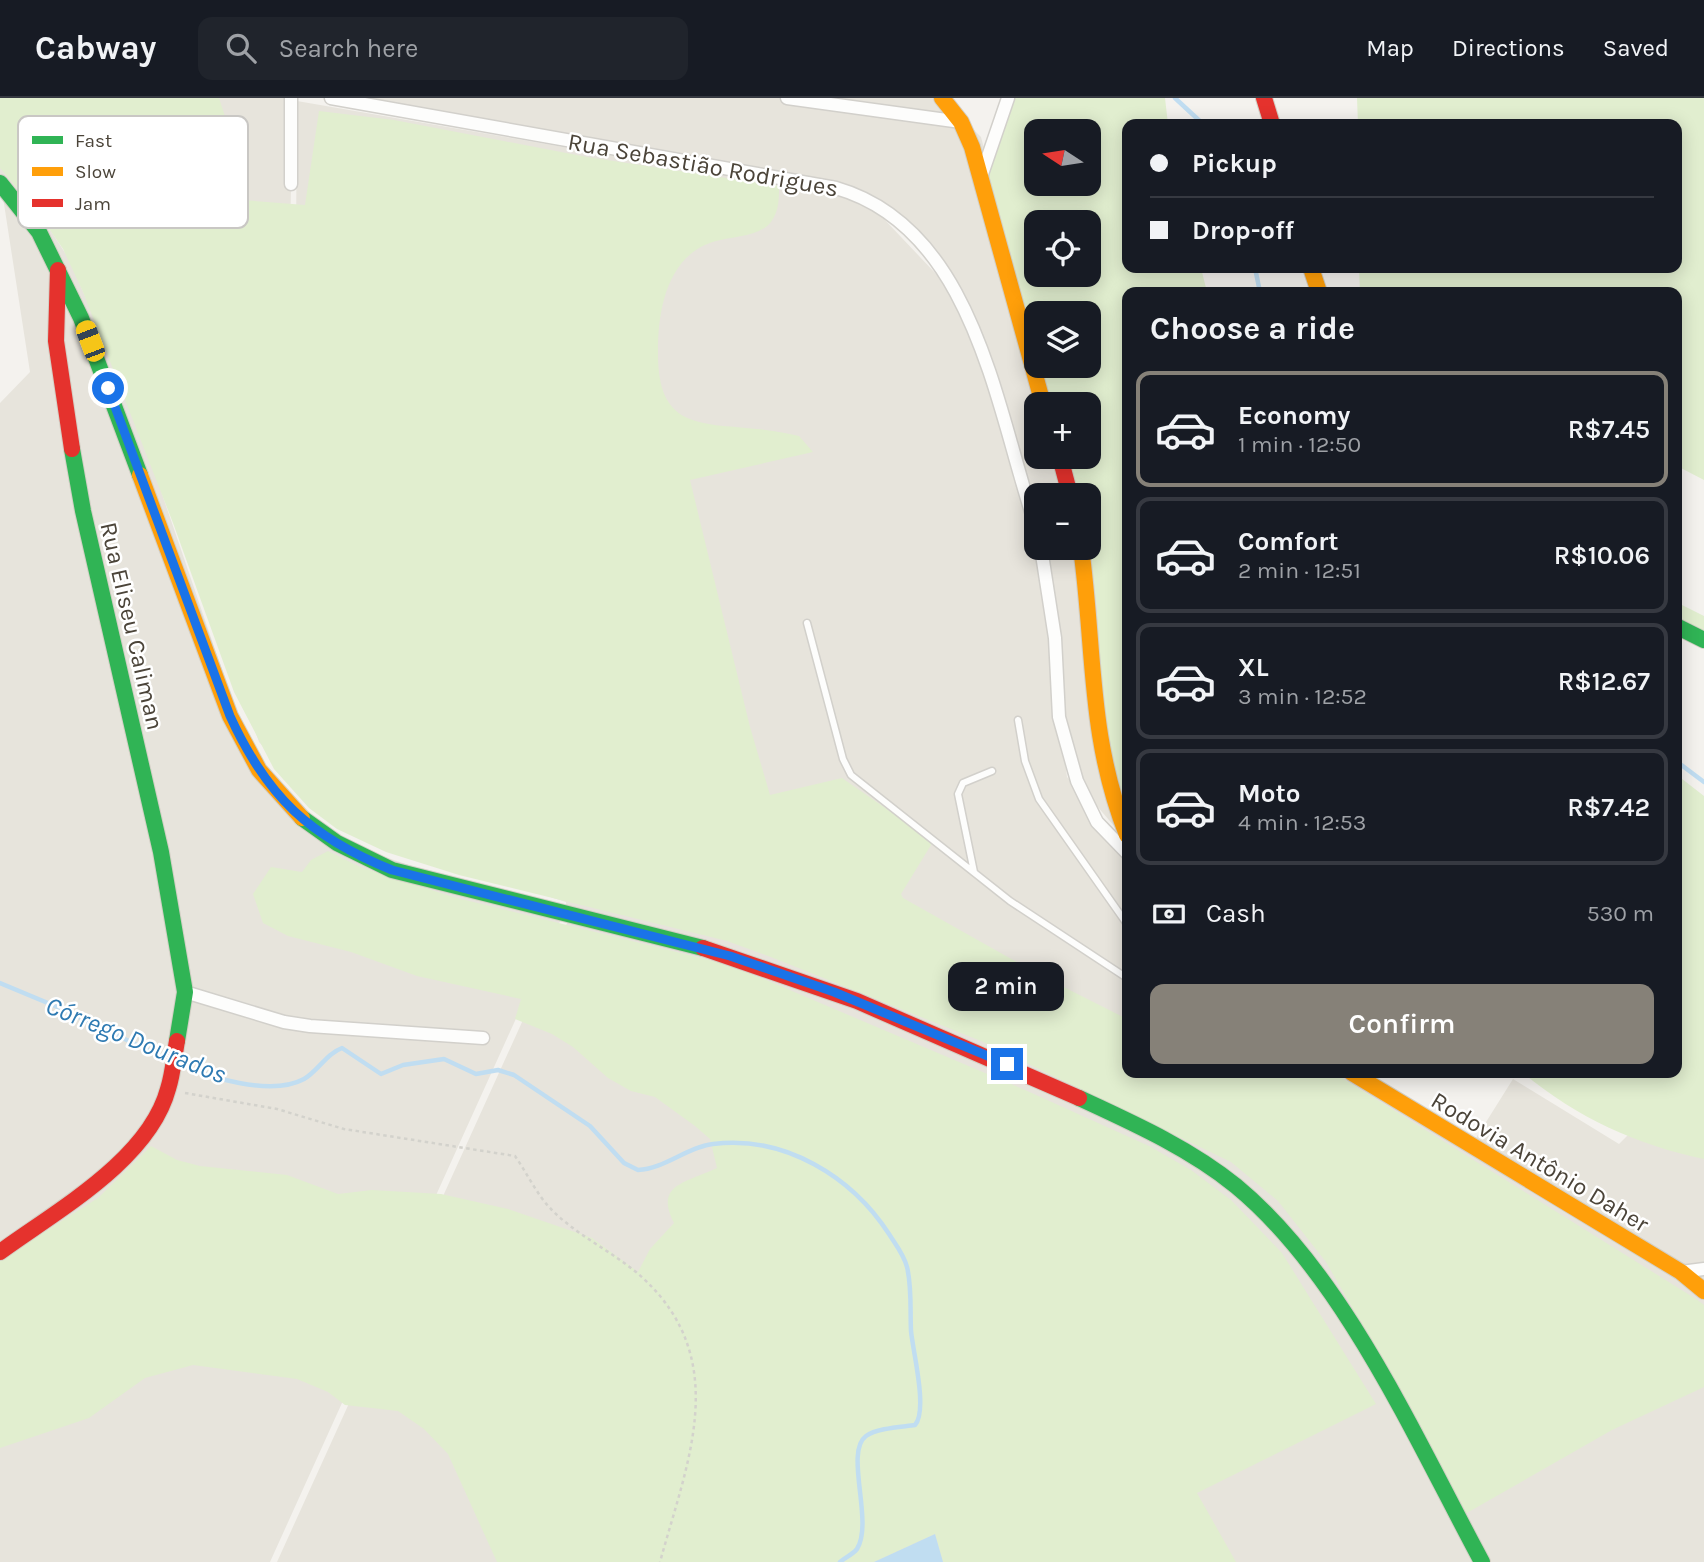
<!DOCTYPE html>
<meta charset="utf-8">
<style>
:root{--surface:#171b24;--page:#20242c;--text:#f1f3f6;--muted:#9ea1a6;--line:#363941;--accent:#868178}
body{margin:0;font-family:Karla,sans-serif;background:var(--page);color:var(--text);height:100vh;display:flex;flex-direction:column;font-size:26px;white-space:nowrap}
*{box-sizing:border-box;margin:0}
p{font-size:23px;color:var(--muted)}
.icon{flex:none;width:38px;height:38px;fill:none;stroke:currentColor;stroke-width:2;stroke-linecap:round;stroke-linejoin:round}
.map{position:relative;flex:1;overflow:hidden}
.panel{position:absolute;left:1122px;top:189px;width:560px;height:791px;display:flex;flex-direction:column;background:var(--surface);border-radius:14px;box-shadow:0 4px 18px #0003}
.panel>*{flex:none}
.top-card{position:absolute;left:1122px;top:21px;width:560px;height:154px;border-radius:14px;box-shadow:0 4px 18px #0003;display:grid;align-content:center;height:154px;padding:0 28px;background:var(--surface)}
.needle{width:46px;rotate:282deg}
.controls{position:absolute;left:1024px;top:21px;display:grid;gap:14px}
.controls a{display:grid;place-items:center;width:77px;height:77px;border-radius:14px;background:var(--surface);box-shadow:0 4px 18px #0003;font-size:35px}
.end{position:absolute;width:32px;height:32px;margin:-16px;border:9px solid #1a73e8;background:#fff;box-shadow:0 0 0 4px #fff}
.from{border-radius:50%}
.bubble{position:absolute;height:49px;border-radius:14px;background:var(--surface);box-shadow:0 4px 18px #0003;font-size:23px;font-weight:600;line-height:49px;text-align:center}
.car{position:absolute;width:21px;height:42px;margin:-21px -10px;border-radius:9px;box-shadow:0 0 5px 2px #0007;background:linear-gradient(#f5c518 24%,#345 0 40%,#f5c518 0 76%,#345 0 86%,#f5c518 0)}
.top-card b{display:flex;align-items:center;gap:24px;height:66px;font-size:26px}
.top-card b+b{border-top:2px solid var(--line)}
.top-card i{width:18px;height:18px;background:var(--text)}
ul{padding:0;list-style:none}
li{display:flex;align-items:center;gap:21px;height:116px;margin:0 14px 10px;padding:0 14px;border:4px solid var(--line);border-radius:14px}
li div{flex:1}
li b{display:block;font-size:26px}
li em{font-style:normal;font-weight:600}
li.selected{border-color:var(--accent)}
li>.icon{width:63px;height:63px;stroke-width:1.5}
h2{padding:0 28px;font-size:32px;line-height:84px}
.pay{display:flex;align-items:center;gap:18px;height:77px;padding:0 28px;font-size:26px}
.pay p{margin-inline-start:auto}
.button{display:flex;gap:14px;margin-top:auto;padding:14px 28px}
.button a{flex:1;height:80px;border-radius:14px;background:var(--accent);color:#fff;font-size:28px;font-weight:600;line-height:80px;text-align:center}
header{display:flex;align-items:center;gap:42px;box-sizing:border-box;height:98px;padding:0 35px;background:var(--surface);border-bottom:2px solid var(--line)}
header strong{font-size:33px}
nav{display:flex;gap:38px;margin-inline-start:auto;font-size:24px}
.search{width:490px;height:63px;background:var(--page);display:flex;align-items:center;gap:18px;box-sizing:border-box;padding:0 24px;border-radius:14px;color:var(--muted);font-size:26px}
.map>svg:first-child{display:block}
</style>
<header>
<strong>Cabway</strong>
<div class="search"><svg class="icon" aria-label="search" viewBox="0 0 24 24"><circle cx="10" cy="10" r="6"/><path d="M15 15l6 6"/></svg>Search here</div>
<nav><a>Map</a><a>Directions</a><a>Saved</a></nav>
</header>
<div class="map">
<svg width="1704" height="1464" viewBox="0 0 1704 1464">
<rect width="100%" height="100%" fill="#f4f2ee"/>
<path fill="#e7e4dc" d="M146 0H293L290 136 224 135Z
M333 0H942L981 39 1036 249V359H1065L1075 397H1036V401L960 196 867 98Z
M297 3 865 101 956 197 1031 398 1067 679 1127 747V975H1353L1471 1048 1513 981 1619 1046 1638 1027 1704 1051V1464H277L567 825 566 804 343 733 259 644 153 334 104 225 0 30 221 142 296 140Z
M0 54 69 161 131 305 248 648 335 742 562 819 270 1464H0V305L30 274 0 80Z
M1089 448 1106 513 1100 683 1127 743 1072 679 1042 450Z"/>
<path fill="#e1eecf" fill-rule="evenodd" d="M0 0H219L235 49 243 102 305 107 319 13 394 22 587 59 779 88C779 101 779 113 771 124 759 139 733 138 716 143 668 156 658 210 658 253 657 330 697 325 757 331 771 332 785 335 799 338L813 354 690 382 750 629 770 697 842 680 930 741 931 747 901 796 903 800 1038 876 1127 921V975H1334L1696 1201 1704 1207V1289L1612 1332 1465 1416 1395 1284 1326 1164 1278 1103 1231 1064 981 943 776 861 727 843 459 777 386 754 337 731 309 710 274 671 234 594 173 425 83 194 63 151 39 116 0 70Z
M1008 0H1165L1168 26H1127V170H1201L1207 194H1127V712L1106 640 1098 587 1097 510 1089 443 1088 397H1078L1066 359H1088V306H1049L1036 268H1088V215H1036V267L988 80ZM1036 33H1088V86H1036ZM1036 124H1088V177H1036Z
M1357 0H1704V382L1677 368 1676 194H1360L1359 170H1676V26H1358Z
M1676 504 1704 518V540L1677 526Z
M1677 677 1704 698V1061C1636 1047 1576 1019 1523 975H1676Z
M328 753 360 769 453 799 721 865 759 879 1025 992 1149 1048 1191 1072 1231 1102 1282 1155 1376 1306 1197 1395 1236 1464H943L935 1436 874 1464H497L448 1356 424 1331 398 1313 345 1307 328 1294 297 1281 193 1267 145 1280 89 1320 0 1350V1162L98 1100 151 1048 177 1062 200 1068 287 1077 338 1096 372 1092 441 1096 508 1111 592 1140 638 1174 650 1151 674 1125C654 1086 686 1085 717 1070L710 1041 695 1028 655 999 631 993 608 980 573 949 552 936 515 921 521 901 417 878 351 854 288 838 263 825 253 796 271 769 302 774 311 762Z"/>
<path fill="#c0ddf1" d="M935 1436 943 1464H874Z"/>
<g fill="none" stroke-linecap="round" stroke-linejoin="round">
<path stroke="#c0ddf1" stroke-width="4.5" d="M1175 0 1203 26
M1255 170 1260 194
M1676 663 1704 684
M0 885 67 913 168 962
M176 965C207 979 271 999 304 981 318 973 326 956 342 950L381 976 403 967 444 961 476 976 498 972 514 977 590 1028 624 1065 638 1072C664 1071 687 1049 713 1046 785 1037 852 1079 889 1136 896 1147 904 1157 907 1169 912 1189 910 1213 911 1233 913 1254 928 1312 915 1327 901 1329 877 1330 866 1338 844 1354 874 1424 857 1451 853 1456 845 1460 840 1464"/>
<defs>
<path id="lane" d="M807 525 843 661 851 677 1010 803 1127 880
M1018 622 1025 663 1039 701 1127 826
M974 774 958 696 963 685 992 673"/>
<path id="street" d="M331 0 836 90C975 130 996 312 1036 429
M787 0 961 24
M981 79 1008 0
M291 86V0
M1041 450 1055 540 1059 619 1077 683 1097 724 1127 755
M185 894 284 924 310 928 483 940
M1681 1174 1704 1171"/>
<path id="fast" d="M0 85 39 134 81 220 140 377
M72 351 83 413 161 754 185 894 177 943
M1676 528 1704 542
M302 720 337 745 392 772 703 850
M1079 1000C1133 1025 1189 1050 1236 1088 1344 1177 1416 1342 1482 1464"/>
<path id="slow" d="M942 0 961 24 972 49 1043 306
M1311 170 1319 194
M140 377 230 618 259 672 302 720
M1081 450C1095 552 1088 639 1127 737
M1352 975 1681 1174 1704 1193"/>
<path id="jam" d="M1264 0 1272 26
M58 172 56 243 72 351
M1060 359 1070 397
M703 850 857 903 1079 1000
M0 1154C56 1113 149 1062 168 991 173 976 174 959 177 943"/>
</defs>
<use href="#lane" stroke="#d2d0cb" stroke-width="9"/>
<use href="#street" stroke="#d2d0cb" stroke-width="15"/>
<use href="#fast" stroke="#d3cfc5" stroke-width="18"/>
<use href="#slow" stroke="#d3cfc5" stroke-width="18"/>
<use href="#jam" stroke="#d3cfc5" stroke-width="18"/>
<path stroke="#d3d2cc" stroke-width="2.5" stroke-dasharray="3.5 3.5" stroke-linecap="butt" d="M185 995 277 1011 344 1031 515 1058C527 1075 537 1097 551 1111 578 1139 616 1155 644 1181 732 1264 687 1365 660 1464"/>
<use href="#lane" stroke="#fdfdfc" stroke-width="6"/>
<use href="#street" stroke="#fdfdfc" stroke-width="12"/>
<use href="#fast" stroke="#30b455" stroke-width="16"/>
<use href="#slow" stroke="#ff9f0a" stroke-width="16"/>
<use href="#jam" stroke="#e5322d" stroke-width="16"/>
</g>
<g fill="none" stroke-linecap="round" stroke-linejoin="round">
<path stroke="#1a73e8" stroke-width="9" d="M108 290 230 618C267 699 310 739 392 772L730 858 834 894 1007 966"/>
</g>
<g text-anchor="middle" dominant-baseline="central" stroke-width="5" stroke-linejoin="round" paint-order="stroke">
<g font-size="24" fill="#4b4439" stroke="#fff">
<text transform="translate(703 67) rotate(10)">Rua Sebastião Rodrigues</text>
<text transform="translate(132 528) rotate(77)">Rua Eliseu Caliman</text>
<text transform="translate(1540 1064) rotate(31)">Rodovia Antônio Daher</text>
</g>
<g font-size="26" font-style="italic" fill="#2e7ab2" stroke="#fff">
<text transform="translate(136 942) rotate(22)">Córrego Dourados</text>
</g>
</g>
<rect x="18" y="18" width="230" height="112" rx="10" fill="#fff" stroke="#c9c7c4" stroke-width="2"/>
<rect x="32" y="38" width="31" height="8" fill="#30b455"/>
<rect x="32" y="69" width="31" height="9" fill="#ff9f0a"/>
<rect x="32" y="101" width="31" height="8" fill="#e5322d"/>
<g font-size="19" fill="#4b4439">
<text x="75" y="49">Fast</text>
<text x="75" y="80">Slow</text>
<text x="75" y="112">Jam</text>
</g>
</svg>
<div class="controls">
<a><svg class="needle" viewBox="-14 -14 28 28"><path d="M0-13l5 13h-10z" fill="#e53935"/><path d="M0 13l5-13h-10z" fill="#9ea1a6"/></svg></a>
<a><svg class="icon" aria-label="locate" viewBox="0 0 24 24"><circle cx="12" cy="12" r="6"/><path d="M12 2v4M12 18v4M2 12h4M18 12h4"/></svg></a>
<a><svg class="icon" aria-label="layers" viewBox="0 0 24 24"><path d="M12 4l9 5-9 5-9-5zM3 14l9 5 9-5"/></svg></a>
<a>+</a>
<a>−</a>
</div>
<i class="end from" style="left:108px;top:290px"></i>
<i class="end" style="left:1007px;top:966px"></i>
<div class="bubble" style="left:948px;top:864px;width:116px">2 min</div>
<i class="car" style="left:90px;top:243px;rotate:339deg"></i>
<div class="top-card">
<b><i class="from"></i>Pickup</b>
<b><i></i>Drop-off</b>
</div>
<section class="panel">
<h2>Choose a ride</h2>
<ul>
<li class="selected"><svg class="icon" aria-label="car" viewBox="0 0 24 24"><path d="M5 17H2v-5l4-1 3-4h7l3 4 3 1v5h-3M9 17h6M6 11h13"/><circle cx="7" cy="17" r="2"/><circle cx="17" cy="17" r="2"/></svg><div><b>Economy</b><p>1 min · 12:50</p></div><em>R$7.45</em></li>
<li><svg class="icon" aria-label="car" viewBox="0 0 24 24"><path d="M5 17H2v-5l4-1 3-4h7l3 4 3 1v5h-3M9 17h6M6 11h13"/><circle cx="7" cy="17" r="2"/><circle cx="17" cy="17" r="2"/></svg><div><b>Comfort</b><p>2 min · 12:51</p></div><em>R$10.06</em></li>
<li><svg class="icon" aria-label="car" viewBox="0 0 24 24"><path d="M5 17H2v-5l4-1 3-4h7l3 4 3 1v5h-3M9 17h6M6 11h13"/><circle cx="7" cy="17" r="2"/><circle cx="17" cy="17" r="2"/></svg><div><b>XL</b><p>3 min · 12:52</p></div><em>R$12.67</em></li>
<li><svg class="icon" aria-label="car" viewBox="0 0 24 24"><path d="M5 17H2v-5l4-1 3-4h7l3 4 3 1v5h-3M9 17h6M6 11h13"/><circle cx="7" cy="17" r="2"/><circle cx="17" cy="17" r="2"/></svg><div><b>Moto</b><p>4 min · 12:53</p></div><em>R$7.42</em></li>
</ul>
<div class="pay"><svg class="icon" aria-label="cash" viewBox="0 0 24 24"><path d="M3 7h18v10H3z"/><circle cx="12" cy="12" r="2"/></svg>Cash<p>530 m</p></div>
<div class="button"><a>Confirm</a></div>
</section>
</div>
